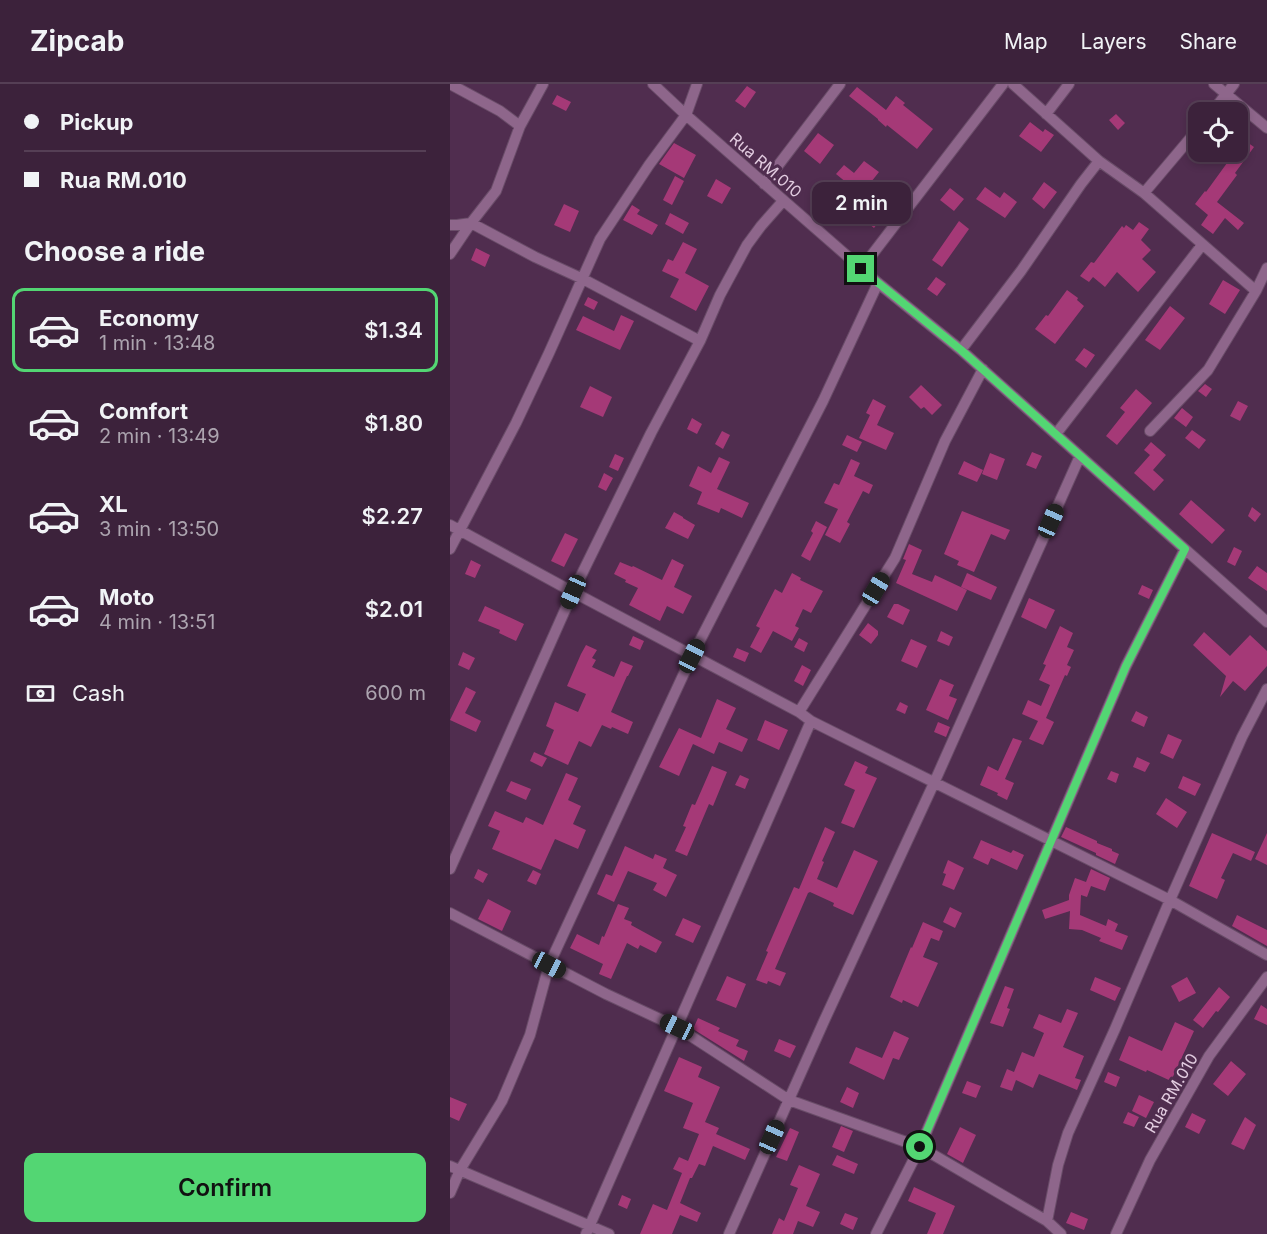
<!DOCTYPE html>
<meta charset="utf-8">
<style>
:root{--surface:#3c223b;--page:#432a42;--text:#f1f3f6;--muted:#aca4af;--line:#553f55;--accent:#53d673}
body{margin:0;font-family:Inter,sans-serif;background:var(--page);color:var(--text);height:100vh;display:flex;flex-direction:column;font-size:22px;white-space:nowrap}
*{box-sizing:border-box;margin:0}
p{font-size:20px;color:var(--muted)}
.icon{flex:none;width:33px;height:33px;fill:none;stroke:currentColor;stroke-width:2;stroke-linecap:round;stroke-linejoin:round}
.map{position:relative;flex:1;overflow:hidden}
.details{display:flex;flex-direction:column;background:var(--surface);width:450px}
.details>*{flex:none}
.hud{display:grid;align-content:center;height:132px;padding:0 24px;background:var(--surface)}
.controls{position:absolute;left:738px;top:18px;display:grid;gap:12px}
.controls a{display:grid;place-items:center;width:60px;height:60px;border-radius:12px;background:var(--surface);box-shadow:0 3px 9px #0003,0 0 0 2px var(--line);font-size:30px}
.end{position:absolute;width:27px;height:27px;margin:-14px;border:8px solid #53d673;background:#111;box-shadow:0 0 0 3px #111}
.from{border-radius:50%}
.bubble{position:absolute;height:42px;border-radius:12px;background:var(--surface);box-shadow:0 3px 9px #0003,0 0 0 2px var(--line);font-size:20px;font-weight:600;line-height:42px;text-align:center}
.car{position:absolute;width:18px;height:36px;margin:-18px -9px;border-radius:8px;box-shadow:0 0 4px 2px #0007;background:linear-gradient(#222 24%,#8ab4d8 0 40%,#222 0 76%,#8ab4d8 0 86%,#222 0)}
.hud b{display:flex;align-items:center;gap:21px;height:57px;font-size:22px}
.hud b+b{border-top:2px solid var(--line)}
.hud i{width:15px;height:15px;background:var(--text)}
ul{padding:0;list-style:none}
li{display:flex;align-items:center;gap:18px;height:84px;margin:0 12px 9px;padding:0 12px;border:3px solid transparent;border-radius:12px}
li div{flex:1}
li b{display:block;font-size:22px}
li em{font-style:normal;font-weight:600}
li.current{border-color:var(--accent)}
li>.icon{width:54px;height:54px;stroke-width:1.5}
h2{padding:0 24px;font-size:27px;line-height:72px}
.pay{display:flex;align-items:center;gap:15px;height:66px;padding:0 24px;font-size:22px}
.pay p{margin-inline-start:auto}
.button{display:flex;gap:12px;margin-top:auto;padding:12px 24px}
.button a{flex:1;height:69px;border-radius:12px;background:var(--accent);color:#111;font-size:24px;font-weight:600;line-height:69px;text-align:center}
header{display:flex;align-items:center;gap:36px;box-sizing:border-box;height:84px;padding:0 30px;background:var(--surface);border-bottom:2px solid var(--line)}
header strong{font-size:28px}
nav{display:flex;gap:33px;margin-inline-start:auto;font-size:21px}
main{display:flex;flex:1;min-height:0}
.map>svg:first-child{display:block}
</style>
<header>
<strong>Zipcab</strong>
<nav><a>Map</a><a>Layers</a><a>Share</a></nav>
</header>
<main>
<section class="details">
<div class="hud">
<b><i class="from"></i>Pickup</b>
<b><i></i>Rua RM.010</b>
</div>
<h2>Choose a ride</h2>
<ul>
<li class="current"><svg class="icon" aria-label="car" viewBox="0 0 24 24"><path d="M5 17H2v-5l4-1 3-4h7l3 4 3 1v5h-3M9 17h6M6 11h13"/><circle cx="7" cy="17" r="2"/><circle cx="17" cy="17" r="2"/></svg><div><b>Economy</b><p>1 min · 13:48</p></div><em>$1.34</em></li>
<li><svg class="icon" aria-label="car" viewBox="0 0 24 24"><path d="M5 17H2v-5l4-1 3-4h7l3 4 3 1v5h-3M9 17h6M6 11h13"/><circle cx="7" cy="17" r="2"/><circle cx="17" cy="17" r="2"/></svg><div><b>Comfort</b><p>2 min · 13:49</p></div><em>$1.80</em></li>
<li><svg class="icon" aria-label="car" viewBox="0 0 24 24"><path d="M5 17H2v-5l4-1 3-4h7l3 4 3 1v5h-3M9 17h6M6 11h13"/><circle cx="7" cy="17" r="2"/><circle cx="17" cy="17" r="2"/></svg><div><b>XL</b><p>3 min · 13:50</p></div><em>$2.27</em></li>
<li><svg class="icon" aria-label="car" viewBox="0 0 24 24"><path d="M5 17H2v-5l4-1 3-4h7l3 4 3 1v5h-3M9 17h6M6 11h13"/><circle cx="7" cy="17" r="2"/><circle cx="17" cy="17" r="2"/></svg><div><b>Moto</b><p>4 min · 13:51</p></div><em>$2.01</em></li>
</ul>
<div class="pay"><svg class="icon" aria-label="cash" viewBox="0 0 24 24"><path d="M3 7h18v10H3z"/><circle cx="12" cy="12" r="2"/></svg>Cash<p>600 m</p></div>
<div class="button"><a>Confirm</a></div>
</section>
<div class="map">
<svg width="817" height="1150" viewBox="0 0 817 1150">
<rect width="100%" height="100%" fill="#502d4f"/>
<path fill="#a53977" d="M297 2 306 8 295 24 285 17Z
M407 3 436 26 446 12 455 19 453 21 483 45 467 65 437 41 436 43 428 36V35L399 12Z
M107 11 121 18 116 27 102 20Z
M666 30 675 39 668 46 659 36Z
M580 38 593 48 595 45 604 51 591 68 569 52Z
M368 49 384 61 370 80 354 67Z
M794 56 804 63 785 89 787 91 767 118 794 139 788 146 775 134 763 150 751 141 758 131 745 120 755 107 756 108 785 68H788V64Z
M224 59 246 71 234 94 209 80Z
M414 77 429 88 406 117 392 106 397 99 386 90 394 81 404 89Z
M225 92 234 97 222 121 213 116Z
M266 95 281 104 272 120 257 112Z
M594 98 607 108 594 125 582 115Z
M535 103 550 114 554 108 567 118 555 134 526 115Z
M500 104 514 115 504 127 490 116Z
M416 119 433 132 424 144 407 130Z
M114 120 129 127 120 148 104 141Z
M182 121 190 126 187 130 208 141 202 151 173 136Z
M220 129 239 139 233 150 215 140Z
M509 137 519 145 492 183 482 176Z
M689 138 699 145 691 156 701 166 692 175 706 188 688 208 667 188 655 203 643 193 639 198 630 192 641 178 644 179 672 142 674 144 676 141 683 146Z
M233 158 247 165 235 189 259 202 246 227 220 213 229 195 212 187 218 175 223 177Z
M26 164 40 171 35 183 21 176Z
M486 193 496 200 487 212 477 205Z
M773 196 790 206 775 230 759 220Z
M617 206 628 214 627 216 634 222 605 260 585 245 596 231 598 232Z
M138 213 148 218 144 226 134 221Z
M720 222 735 234 710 266 695 256Z
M171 231 184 237 170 266 126 246 133 232 164 247Z
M634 264 645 271 636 284 625 276Z
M755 300 762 305 756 313 748 307Z
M471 301 492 321 482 331 474 323 471 325 459 313Z
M140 302 162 313 153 333 130 323Z
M686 305 702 319 667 361 656 352 675 328 670 324Z
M423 315 436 322 427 341 444 349 436 366 409 354 420 331 416 329Z
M788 317 798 322 790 337 780 332Z
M732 324 743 333 736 343 724 334Z
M242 334 252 340 247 350 237 345Z
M742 346 756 356 749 365 735 354Z
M272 347 280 351 273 365 265 360Z
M397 351 412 358 407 368 392 361Z
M701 358 716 371 703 386 714 396 704 407 684 389 700 371 694 366Z
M582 368 592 372 586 385 576 381Z
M540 369 555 375 547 396 532 390Z
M165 370 174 374 168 387 159 383Z
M269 373 280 378 267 405 299 419 292 434 271 424 269 429 247 420 252 408 239 402 248 382 261 389Z
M401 375 410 379 404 392 423 401 419 410 413 407 397 438 400 440 390 459 375 451 388 425 374 419 384 399 389 401Z
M514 377 533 386 527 398 508 390Z
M154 389 163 394 156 407 148 403Z
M741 416 775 446 762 460 729 430Z
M802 423 811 430 805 438 798 432Z
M512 427 560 446 555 456 541 450 524 488 507 481 509 477 494 470Z
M224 428 233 433V434L245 441 238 455 215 444Z
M366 437 377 443 360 477 351 472 363 449 361 447Z
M115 449 128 455 114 483 101 477Z
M459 460 472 466 462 490 482 498 485 491 517 506 507 527 446 499 456 476 453 475Z
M784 463 792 467 785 482 777 478Z
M222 475 234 481 224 503 242 512 233 530 217 522 210 537 179 521 188 504 175 498 176 496 164 490 170 478 182 483 183 482 212 496Z
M21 476 31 481 25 494 15 490Z
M807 482 817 489V507L798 494Z
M342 489 351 494 350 496 373 507 361 529 353 525 345 542 349 544 342 557 323 547 311 569 300 563 310 544 306 542 325 505 332 509Z
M517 489 547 503 541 516 511 503Z
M692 501 703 506 699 515 688 510Z
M579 514 605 526 596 545 571 533Z
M444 520H448L460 526 453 541 437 533Z
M35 522 74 540 66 557 49 549 50 546 28 537Z
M418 539 428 547V551L421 560 409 551Z
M610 542 623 549 617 563 624 566 617 581 621 583 617 592 615 591 596 634 604 638 593 661 579 655 588 637 572 630 578 616 591 622 600 601 589 596 596 581 593 580Z
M491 547 503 553 499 562 487 557Z
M754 548 780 572 800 551 817 567V582L795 607 783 597 770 613 776 592 743 561Z
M183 552 194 557 190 566 179 561Z
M349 554 358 559 354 568 344 563Z
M461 555 477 562 467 584 451 577Z
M136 561 147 566 142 574 146 576 142 583 164 593 171 577 183 582 178 592H177L161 628 183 638 178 650 162 643 161 645 152 641 141 663 129 657 118 681 94 670 104 646 96 642 105 618 128 628 136 610 117 602 131 570Z
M287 564 299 569 295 578 283 573Z
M13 568 25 574 19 586 8 581Z
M352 581 361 586 353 602 344 597Z
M490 595 504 601 499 612 507 615 498 636 476 626Z
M16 603 26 608 15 629 31 637 26 648 0 636Z
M267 615 286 624 276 645 298 655 292 668 269 658 264 670 243 660 229 692 209 683 229 644 251 654Z
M450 618 458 622 455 630 446 626Z
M686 627 698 633 694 643 681 637Z
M315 636 338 646 329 666 307 656Z
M488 638 500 643 496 653 484 648Z
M718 650 732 656 723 675 710 669Z
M563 654 572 657 555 695 564 699 557 716 547 711 548 709 530 701 538 682 548 687Z
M84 668 97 674 92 683 80 677Z
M687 673 700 679 695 688 683 683Z
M405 677 418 683 415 689 427 694 404 744 391 739 405 706 394 701Z
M262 682 277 688 263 722 259 720 237 772 225 767 236 743 233 742 242 720 245 721Z
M661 687 669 690 666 699 657 695Z
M116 689 128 694 118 716 131 722 123 740 136 746 128 765 105 755 91 786 42 765 50 747 38 742 45 727 73 739 76 733 93 741Z
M290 691 299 695 295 705 285 701Z
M733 692 751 700 745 712 728 704Z
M61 697 81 705 76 716 56 707Z
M716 714 737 728 727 744 706 730Z
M375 743 385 748 372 777 374 778 367 795 387 804 404 766 428 777 403 831 383 822 384 819 360 808 358 809 325 885 336 889 330 902 318 897 317 900 306 896 318 868 316 867 344 803 349 805Z
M616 743 647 757V759L662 765V767L669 770 665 780 646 771V769L611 753Z
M762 749 805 768 801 777 783 769 771 794 775 796 767 815 739 802Z
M817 749V781L805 775Z
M531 756 561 769 563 766 574 771 567 786 541 774 538 781 523 774Z
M175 762 203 775 205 770 217 775 213 784 227 791 216 813 203 806 207 799 178 787 164 818 147 810 156 790 162 792Z
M498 776 514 784 504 806 492 801 496 790 493 789Z
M28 785 38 790 33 799 24 794Z
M641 785 660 794 655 807 641 802 637 813 631 811 630 831 656 842 658 835 668 840 665 847 678 852 672 866 649 857 651 854 632 846 619 845 620 827 595 835 592 826 619 816V811L625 794 636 798Z
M83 786 91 790 86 801 77 797Z
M38 815 61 827 52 847 28 835Z
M168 820 179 824 174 835 182 838 181 841 212 858 206 869 190 861 188 865 177 859 161 895 149 890 153 880 120 864 127 850 149 861 152 852 154 853Z
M500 823 512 829 505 844 493 838Z
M787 831 817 846V862L782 842Z
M233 834 251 842 243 859 225 851Z
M473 838 493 847 489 857 481 854 473 873 488 879 468 923 453 916 452 919 440 913 461 863 462 864Z
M277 892 296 900 286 924 266 916Z
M645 893 671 904 665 917 640 906Z
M737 893 746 909 729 918 721 902Z
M555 902 564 905 557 924 560 925 553 943 540 939Z
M769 903 780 913 768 928 766 927 753 944 743 936Z
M811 921 817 925V941L804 935Z
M617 925 628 929 613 963 634 972 625 994 631 996 627 1006 589 990 583 1004 566 996 562 1007 550 1003 557 985 564 988 572 968 584 973 594 949 583 944 589 930 611 939Z
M248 934 270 944 268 947 289 956 286 962 298 967 294 977 243 945Z
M725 938 744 947 721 997 697 986 696 988 669 976 679 952 712 967Z
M444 947 459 954 449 976 443 974 434 996 399 979 406 963 432 974Z
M329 955 346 962 340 974 324 967Z
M229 973 252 983 248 993 270 1003 255 1038 269 1044 266 1050 300 1065 295 1076 263 1062 255 1082 249 1080 242 1094H240L230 1119 251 1129 247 1138 230 1131 222 1150H190L203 1120 217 1126 232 1089 223 1085 229 1073 238 1077 249 1050 233 1044 243 1019 214 1007Z
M781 977 796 990 778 1012 763 1000Z
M658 988 670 993 666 1003 654 998Z
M517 997 531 1002 526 1014 512 1009Z
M397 1003 409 1009 403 1024 390 1018Z
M689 1011 704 1018 696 1034 682 1027Z
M0 1013 17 1020 9 1037 0 1033Z
M678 1028 689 1033 684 1043 673 1039Z
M742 1029 756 1036 749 1050 735 1043Z
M795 1033 806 1041 794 1066 781 1060Z
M391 1042 403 1047 394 1068 382 1063Z
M510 1043 526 1051 513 1079 497 1070Z
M340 1044 349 1048 337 1077 326 1073Z
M387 1071 408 1080 404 1090 382 1081Z
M349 1081 370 1090 356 1122 370 1128 363 1143 348 1137 343 1150H322L329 1134 334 1137 348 1104 340 1101Z
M464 1103 505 1122 493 1150H477L486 1129 458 1117Z
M172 1111 181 1115 177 1125 168 1121Z
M621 1128 638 1135 634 1146 616 1139Z
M395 1129 408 1134 403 1146 390 1140Z"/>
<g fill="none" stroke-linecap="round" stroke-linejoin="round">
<defs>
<path id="street" d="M0 0 50 27 70 42
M203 0 236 31 428 199 511 266 817 538
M563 0 649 77 694 109 806 207
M764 0 817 44
M762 28 784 0
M596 30 619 0
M314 100 390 0
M694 109 748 45
M0 141H7L21 139 85 173 133 195 250 257
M0 170 21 139 46 107 70 42 93 0
M411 185 553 0
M511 266 571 187 631 100 649 77
M700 347 758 286 806 207 817 184
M606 350 752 161
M0 441 123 508 349 628 361 637 720 816 817 871
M0 465 66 339 99 269 150 155 199 81 236 31 247 0
M349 628 445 474 495 357 533 285
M0 785 123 508 201 349 250 257 270 211 297 161 311 142 333 117
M0 829 156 910 227 943 339 1016 470 1063 597 1137 611 1150
M0 1082 159 1150
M0 1109 10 1086 52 1017 80 951 99 881 242 572 373 317 428 199
M597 1137 608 1081 618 1049 665 945 720 816 792 653 817 605
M136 1150 361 637
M279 1150 374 937 484 699 630 372
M426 1150 470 1063 676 582 735 465
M666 1150 700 1076 759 972 817 893"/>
</defs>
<use href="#street" stroke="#694c68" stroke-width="12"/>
<use href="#street" stroke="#8e668b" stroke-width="10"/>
</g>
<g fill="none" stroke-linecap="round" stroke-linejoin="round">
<path stroke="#53d673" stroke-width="8" d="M411 185 511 266 735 465 676 582 470 1063"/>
</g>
<g text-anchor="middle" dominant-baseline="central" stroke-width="6" stroke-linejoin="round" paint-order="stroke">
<g font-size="16" fill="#e3cde1" stroke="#502d4f">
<text transform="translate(316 81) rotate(41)">Rua RM.010</text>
<text transform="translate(721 1009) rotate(-60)">Rua RM.010</text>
</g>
</g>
</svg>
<div class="controls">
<a><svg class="icon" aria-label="locate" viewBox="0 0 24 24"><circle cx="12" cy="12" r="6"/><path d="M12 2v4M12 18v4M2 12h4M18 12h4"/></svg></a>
</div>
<i class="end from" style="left:470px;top:1063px"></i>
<i class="end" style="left:411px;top:185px"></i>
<div class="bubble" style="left:362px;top:98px;width:99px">2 min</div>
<i class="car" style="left:601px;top:437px;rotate:24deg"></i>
<i class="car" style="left:426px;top:505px;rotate:31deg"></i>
<i class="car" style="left:123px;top:508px;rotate:204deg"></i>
<i class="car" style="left:242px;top:572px;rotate:27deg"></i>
<i class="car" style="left:99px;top:881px;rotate:118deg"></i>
<i class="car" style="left:227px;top:943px;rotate:295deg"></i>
<i class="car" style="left:322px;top:1053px;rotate:24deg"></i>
</div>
</main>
